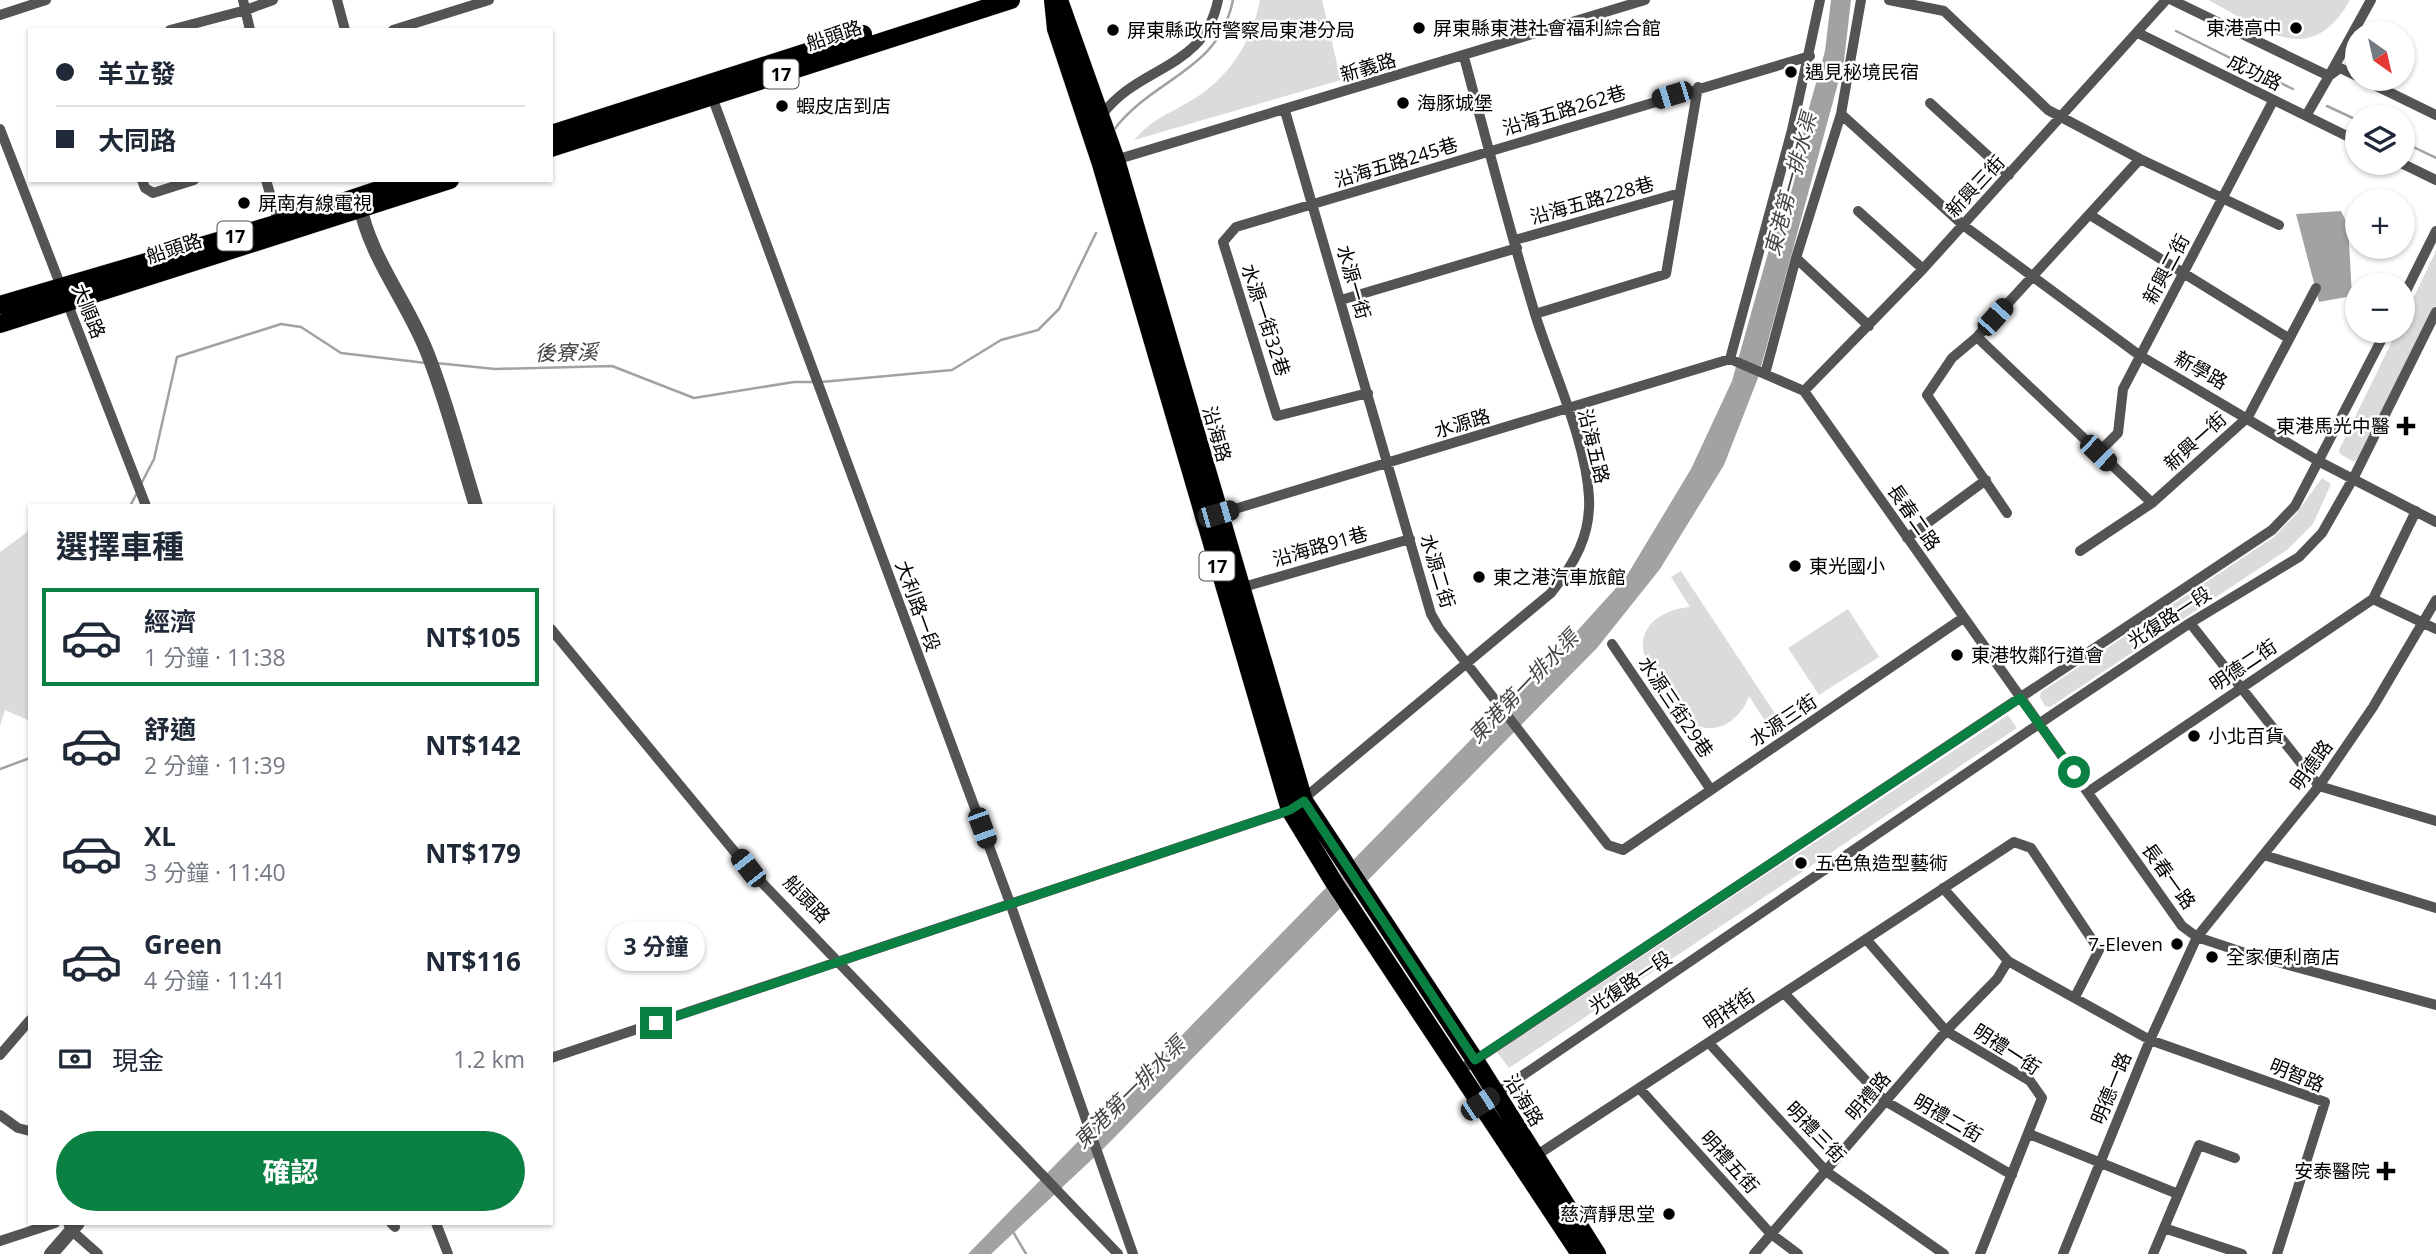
<!DOCTYPE html>
<html lang="zh-TW">
<meta charset="utf-8">
<style>
:root{--surface:#fff;--page:#f2f2f3;--text:#1f2937;--muted:#747a83;--line:#e0e1e3;--accent:#0b8043}
body{margin:0;font-family:"Open Sans","Noto Sans TC",sans-serif;background:var(--page);color:var(--text);height:100vh;display:flex;flex-direction:column;font-size:26px;white-space:nowrap}
*{box-sizing:border-box;margin:0}
p{font-size:23px;color:var(--muted)}
.icon{flex:none;width:38px;height:38px;fill:none;stroke:currentColor;stroke-width:2;stroke-linecap:round;stroke-linejoin:round}
.map{position:relative;flex:1;overflow:hidden}
.details{position:absolute;left:28px;top:504px;width:525px;height:721px;display:flex;flex-direction:column;background:var(--surface);border-radius:0px;box-shadow:0 2px 5px #0004}
.details>*{flex:none}
.hud{position:absolute;left:28px;top:28px;width:525px;height:154px;border-radius:0px;box-shadow:0 2px 5px #0004;display:grid;align-content:center;height:154px;padding:0 28px;background:var(--surface)}
.needle{width:46px;rotate:146deg}
.buttons{position:absolute;left:2345px;top:21px;display:grid;gap:14px}
.buttons a{display:grid;place-items:center;width:70px;height:70px;border-radius:50%;background:var(--surface);box-shadow:0 2px 5px #0004;font-size:35px}
.end{position:absolute;width:32px;height:32px;margin:-16px;border:9px solid #0b8043;background:#fff;box-shadow:0 0 0 4px #fff}
.from{border-radius:50%}
.bubble{position:absolute;height:49px;border-radius:24px;background:var(--surface);box-shadow:0 2px 5px #0004;font-size:23px;font-weight:700;line-height:49px;text-align:center}
.car{position:absolute;width:21px;height:42px;margin:-21px -10px;border-radius:9px;box-shadow:0 0 5px 2px #0007;background:linear-gradient(#222 24%,#8ab4d8 0 40%,#222 0 76%,#8ab4d8 0 86%,#222 0)}
.hud b{display:flex;align-items:center;gap:24px;height:66px;font-size:26px}
.hud b+b{border-top:2px solid var(--line)}
.hud i{width:18px;height:18px;background:var(--text)}
ul{padding:0;list-style:none}
li{display:flex;align-items:center;gap:21px;height:98px;margin:0 14px 10px;padding:0 14px;border:4px solid transparent;border-radius:0px}
li div{flex:1}
li b{display:block;font-size:26px}
li em{font-style:normal;font-weight:700}
li.current{border-color:var(--accent)}
li>.icon{width:63px;height:63px;stroke-width:1.5}
h2{padding:0 28px;font-size:32px;line-height:84px}
.pay{display:flex;align-items:center;gap:18px;height:77px;padding:0 28px;font-size:26px}
.pay p{margin-inline-start:auto}
.action{display:flex;gap:14px;margin-top:auto;padding:14px 28px}
.action a{flex:1;height:80px;border-radius:42px;background:var(--accent);color:#fff;font-size:28px;font-weight:700;line-height:80px;text-align:center}
.map>svg:first-child{display:block}
</style>
<div class="map">
<svg width="2436" height="1254" viewBox="0 0 2436 1254">
<rect width="100%" height="100%" fill="#fff"/>
<path fill="#dbdbdb" d="M1260 0H1322L1341 80 1134 140C1156 116 1166 116 1192 100 1229 78 1252 42 1260 0Z
M2208 0H2350C2310 72 2261 27 2208 0Z
M2436 251V305L2362 454 2354 462 2340 454 2339 450 2397 331H2403V319Z
M2322 478 2331 484 2313 524 2287 550 2050 707 2045 706 2040 697 2041 692 2274 537 2296 514Z
M30 530V721L5 710 0 726V552Z
M1681 571 1778 718 1767 724 1749 696C1740 722 1712 740 1686 719 1677 711 1670 697 1664 687 1657 677 1647 666 1644 654 1637 624 1665 609 1690 607L1671 577Z
M1848 609 1879 657 1819 695 1788 648Z
M2008 715 2017 728 1509 1068 1497 1052Z"/>
<path fill="#a2a2a2" d="M1831 0H1851L1844 61 1758 378 1724 465 1660 569 1597 648 1102 1150 991 1254H968L1577 631 1626 577 1691 469 1732 381 1825 51Z
M2341 211 2348 225 2352 296 2319 302 2296 214Z"/>
<g fill="none" stroke-linecap="round" stroke-linejoin="round">
<path stroke="#a2a2a2" stroke-width="2.5" d="M2176 31 2293 89
M2327 106 2357 120
M1113 131C1154 76 1218 73 1233 0
M2403 142 2436 158
M436 363 495 369 612 366 694 398 794 382H814
M821 382 952 370 1001 340 1038 330 1059 309 1096 233
M141 484 154 459 177 357 281 324 301 327 341 353 426 363
M130 506 137 493
M0 769 30 758
M1012 1230 1026 1254"/>
<defs>
<path id="primary" d="M1053 0 1056 29 1101 164 1290 810 1335 884 1580 1254
M1059 0 1116 160 1304 801 1475 1060 1597 1254
M551 134 863 34
M551 148 1011 0
M0 305 279 223 408 180
M0 324 450 180"/>
</defs>
<use href="#primary" stroke="#dbdbdb" stroke-width="19"/>
<path stroke="#545454" stroke-width="10" d="M243 0 250 30
M337 0 345 30
M1889 0 1944 11 2048 110 2140 159 2279 225
M2172 0 2329 76 2371 0
M0 15 46 0
M170 30 246 10 273 0
M393 30 489 0
M2138 33 2357 141
M2362 79 2436 115
M711 94 1010 903 1133 1254
M1930 103 2009 175
M1285 111 1431 614 1439 628 1608 845 1623 850 1963 618
M1841 114 1963 225 2139 355 2320 462 2436 522
M1101 116C1139 64 1204 71 1218 0
M2306 116 2329 76 2340 68 2357 76
M0 129 146 506
M1112 161 1645 0
M2401 163 2436 180
M142 180 145 188 153 193 194 180
M266 180 280 228
M1858 211 1923 269
M2090 215 2288 338
M1515 240 1680 193
M1796 258 1869 326
M2403 297 2436 231
M1341 300 1517 248
M1535 314 1666 274 1698 87
M1977 337 2152 503
M1730 359 1792 130 1820 0
M1765 374 1796 258 1841 114 1861 0
M1804 391 1923 269 2166 0
M1368 393 1277 416 1223 242 1236 227 1810 56
M2098 453 2118 433 2123 389 2273 101
M2007 513 1927 395 1952 358 1977 337 2140 159
M1215 515 1730 359 1804 391 2182 926 2197 937 2248 954 2436 1005
M1907 538 1986 480
M2080 551 2152 503 2248 417 2316 288
M1240 588 1410 539
M2373 599 2416 511
M2190 623 2319 786 2436 821
M551 629 748 868 1118 1254
M1612 644 1711 790
M2088 792 2373 599 2436 629
M2264 855 2436 908
M1943 888 2008 961 2150 1040 2325 1102 2277 1254
M1866 939 1946 1031 2030 1081 2042 1098 1980 1254
M1784 993 1885 1101 2012 1175
M1709 1043 1827 1172 1944 1254
M0 1055 30 1020
M551 1058 1290 810 1551 593C1574 564 1591 536 1589 497 1586 440 1552 369 1535 314 1509 229 1487 142 1464 57
M1459 1071 2272 530 2295 506 2386 331
M1640 1089 1770 1233 1798 1254
M1491 1097 2052 715 2190 623 2299 557 2322 533 2354 477 2436 312
M0 1115 18 1128 30 1131
M2029 1134 2178 1194
M1534 1157 2014 842 2031 848 2099 950 2075 997
M68 1223 71 1230 98 1254
M391 1223 395 1227
M436 1223 448 1254
M2164 1228 2242 1254
M0 1241 55 1223
M1754 1254 1946 1031 1997 979 2008 961
M2063 1254 2150 1040 2197 937 2319 786 2373 707 2436 600
M2153 1254 2199 1145 2235 1158"/>
<path stroke="#545454" stroke-width="14" d="M359 201C369 257 407 301 427 352 447 402 460 455 476 506
M51 1254 78 1223"/>
<use href="#primary" stroke="#000" stroke-width="18"/>
</g>
<g fill="none" stroke-linecap="round" stroke-linejoin="round">
<path stroke="#0b8043" stroke-width="9" d="M656 1023 1290 810 1304 801 1475 1060 2020 698 2074 772"/>
</g>
<g fill="#000" stroke="#fff" stroke-width="2.5">
<circle cx="1419" cy="28" r="7"/>
<circle cx="2296" cy="28" r="7"/>
<circle cx="1113" cy="30" r="7"/>
<circle cx="1791" cy="72" r="7"/>
<circle cx="1403" cy="103" r="7"/>
<circle cx="782" cy="106" r="7"/>
<circle cx="244" cy="203" r="7"/>
<path d="M2402.5 415.5h7v7h7v7h-7v7h-7v-7h-7v-7h7z"/>
<circle cx="1795" cy="566" r="7"/>
<circle cx="1479" cy="577" r="7"/>
<circle cx="1957" cy="655" r="7"/>
<circle cx="2194" cy="736" r="7"/>
<circle cx="1801" cy="863" r="7"/>
<circle cx="2177" cy="944" r="7"/>
<circle cx="2212" cy="957" r="7"/>
<path d="M2382.5 1160.5h7v7h7v7h-7v7h-7v-7h-7v-7h7z"/>
<circle cx="1669" cy="1214" r="7"/>
</g>
<g text-anchor="middle" dominant-baseline="central" stroke-width="5" stroke-linejoin="round" paint-order="stroke">
<g fill="#fff" stroke="#4c4c4c" stroke-width="2">
<rect x="763.5" y="59.5" width="35" height="29" rx="5"/>
<rect x="217.5" y="221.5" width="35" height="29" rx="5"/>
<rect x="1199.5" y="551.5" width="35" height="29" rx="5"/>
</g>
<g font-size="18" font-weight="bold" fill="#000">
<text x="781" y="74">17</text>
<text x="235" y="236">17</text>
<text x="1217" y="566">17</text>
</g>
<g font-size="19" fill="#000" stroke="#fff" text-anchor="start">
<text x="1433" y="28">屏東縣東港社會福利綜合館</text>
<text x="2282" y="28" text-anchor="end">東港高中</text>
<text x="1127" y="30">屏東縣政府警察局東港分局</text>
<text x="1805" y="72">遇見秘境民宿</text>
<text x="1417" y="103">海豚城堡</text>
<text x="796" y="106">蝦皮店到店</text>
<text x="258" y="203">屏南有線電視</text>
<text x="2390" y="426" text-anchor="end">東港馬光中醫</text>
<text x="1809" y="566">東光國小</text>
<text x="1493" y="577">東之港汽車旅館</text>
<text x="1971" y="655">東港牧鄰行道會</text>
<text x="2208" y="736">小北百貨</text>
<text x="1815" y="863">五色魚造型藝術</text>
<text x="2163" y="944" text-anchor="end">7-Eleven</text>
<text x="2226" y="957">全家便利商店</text>
<text x="2370" y="1171" text-anchor="end">安泰醫院</text>
<text x="1655" y="1214" text-anchor="end">慈濟靜思堂</text>
</g>
<g font-size="19" fill="#000" stroke="#fff">
<text transform="translate(834 35) rotate(-18)">船頭路</text>
<text transform="translate(1368 67) rotate(-17)">新義路</text>
<text transform="translate(2255 72) rotate(26)">成功路</text>
<text transform="translate(1564 110) rotate(-17)">沿海五路262巷</text>
<text transform="translate(1396 162) rotate(-17)">沿海五路245巷</text>
<text transform="translate(1975 186) rotate(-47)">新興三街</text>
<text transform="translate(1592 200) rotate(-16)">沿海五路228巷</text>
<text transform="translate(174 248) rotate(-18)">船頭路</text>
<text transform="translate(2166 269) rotate(-62)">新興二街</text>
<text transform="translate(1354 282) rotate(74)">水源一街</text>
<text transform="translate(89 311) rotate(68)">大順路</text>
<text transform="translate(1266 320) rotate(72)">水源一街32巷</text>
<text transform="translate(2201 370) rotate(29)">新學路</text>
<text transform="translate(1462 423) rotate(-17)">水源路</text>
<text transform="translate(1217 434) rotate(74)">沿海路</text>
<text transform="translate(2195 441) rotate(-42)">新興一街</text>
<text transform="translate(1594 446) rotate(76)">沿海五路</text>
<text transform="translate(1914 517) rotate(55)">長春二路</text>
<text transform="translate(1320 546) rotate(-16)">沿海路91巷</text>
<text transform="translate(1438 571) rotate(73)">水源二街</text>
<text transform="translate(918 606) rotate(70)">大利路一段</text>
<text transform="translate(2169 617) rotate(-33)">光復路一段</text>
<text transform="translate(2243 665) rotate(-34)">明德二街</text>
<text transform="translate(1676 707) rotate(56)">水源三街29巷</text>
<text transform="translate(1783 720) rotate(-34)">水源三街</text>
<text transform="translate(2311 765) rotate(-54)">明德路</text>
<text transform="translate(2169 876) rotate(54)">長春一路</text>
<text transform="translate(807 899) rotate(46)">船頭路</text>
<text transform="translate(1630 982) rotate(-34)">光復路一段</text>
<text transform="translate(1729 1009) rotate(-34)">明祥街</text>
<text transform="translate(2007 1049) rotate(33)">明禮一街</text>
<text transform="translate(2297 1075) rotate(22)">明智路</text>
<text transform="translate(2111 1088) rotate(-68)">明德一路</text>
<text transform="translate(1868 1096) rotate(-50)">明禮路</text>
<text transform="translate(1524 1100) rotate(59)">沿海路</text>
<text transform="translate(1948 1118) rotate(30)">明禮二街</text>
<text transform="translate(1816 1132) rotate(46)">明禮三街</text>
<text transform="translate(1730 1162) rotate(48)">明禮五街</text>
</g>
<g font-size="21" font-style="italic" fill="#434343" stroke="#fff">
<text transform="translate(1790 184) rotate(-75)">東港第一排水渠</text>
<text transform="translate(566 352) rotate(-1)">後寮溪</text>
<text transform="translate(1523 686) rotate(-46)">東港第一排水渠</text>
<text transform="translate(1129 1092) rotate(-45)">東港第一排水渠</text>
</g>
</g>
</svg>
<div class="buttons">
<a><svg class="needle" viewBox="-14 -14 28 28"><path d="M0-13l5 13h-10z" fill="#e53935"/><path d="M0 13l5-13h-10z" fill="#747a83"/></svg></a>
<a><svg class="icon" aria-label="layers" viewBox="0 0 24 24"><path d="M12 4l9 5-9 5-9-5zM3 14l9 5 9-5"/></svg></a>
<a>+</a>
<a>−</a>
</div>
<i class="end from" style="left:2074px;top:772px"></i>
<i class="end" style="left:656px;top:1023px"></i>
<div class="bubble" style="left:607px;top:922px;width:98px">3 分鐘</div>
<i class="car" style="left:1672px;top:95px;rotate:253deg"></i>
<i class="car" style="left:1995px;top:317px;rotate:42deg"></i>
<i class="car" style="left:2098px;top:453px;rotate:134deg"></i>
<i class="car" style="left:1218px;top:514px;rotate:74deg"></i>
<i class="car" style="left:982px;top:828px;rotate:160deg"></i>
<i class="car" style="left:748px;top:868px;rotate:322deg"></i>
<i class="car" style="left:1480px;top:1104px;rotate:57deg"></i>
<div class="hud">
<b><i class="from"></i>羊立發</b>
<b><i></i>大同路</b>
</div>
<section class="details">
<h2>選擇車種</h2>
<ul>
<li class="current"><svg class="icon" aria-label="car" viewBox="0 0 24 24"><path d="M5 17H2v-5l4-1 3-4h7l3 4 3 1v5h-3M9 17h6M6 11h13"/><circle cx="7" cy="17" r="2"/><circle cx="17" cy="17" r="2"/></svg><div><b>經濟</b><p>1 分鐘 · 11:38</p></div><em>NT$105</em></li>
<li><svg class="icon" aria-label="car" viewBox="0 0 24 24"><path d="M5 17H2v-5l4-1 3-4h7l3 4 3 1v5h-3M9 17h6M6 11h13"/><circle cx="7" cy="17" r="2"/><circle cx="17" cy="17" r="2"/></svg><div><b>舒適</b><p>2 分鐘 · 11:39</p></div><em>NT$142</em></li>
<li><svg class="icon" aria-label="car" viewBox="0 0 24 24"><path d="M5 17H2v-5l4-1 3-4h7l3 4 3 1v5h-3M9 17h6M6 11h13"/><circle cx="7" cy="17" r="2"/><circle cx="17" cy="17" r="2"/></svg><div><b>XL</b><p>3 分鐘 · 11:40</p></div><em>NT$179</em></li>
<li><svg class="icon" aria-label="car" viewBox="0 0 24 24"><path d="M5 17H2v-5l4-1 3-4h7l3 4 3 1v5h-3M9 17h6M6 11h13"/><circle cx="7" cy="17" r="2"/><circle cx="17" cy="17" r="2"/></svg><div><b>Green</b><p>4 分鐘 · 11:41</p></div><em>NT$116</em></li>
</ul>
<div class="pay"><svg class="icon" aria-label="cash" viewBox="0 0 24 24"><path d="M3 7h18v10H3z"/><circle cx="12" cy="12" r="2"/></svg>現金<p>1.2 km</p></div>
<div class="action"><a>確認</a></div>
</section>
</div>
